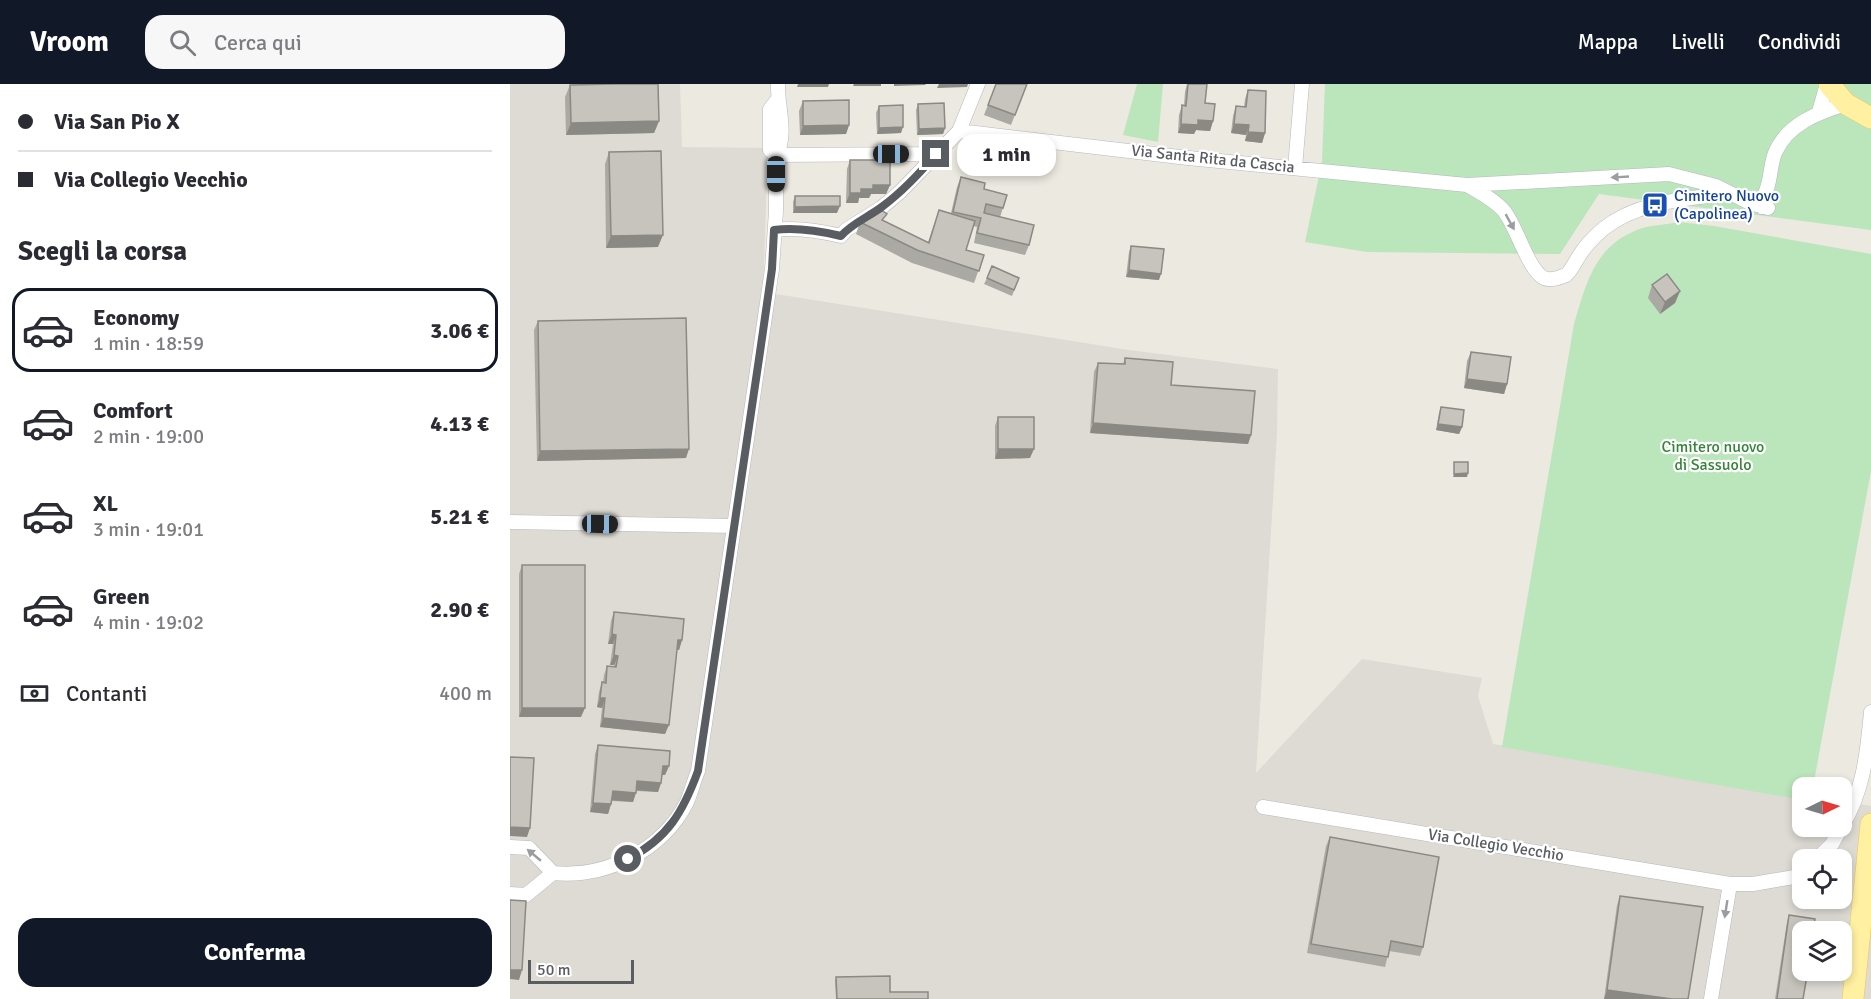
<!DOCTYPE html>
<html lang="it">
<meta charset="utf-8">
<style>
:root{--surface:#fff;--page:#f7f7f7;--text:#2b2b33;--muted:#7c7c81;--line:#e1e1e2;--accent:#111827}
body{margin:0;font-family:Signika,sans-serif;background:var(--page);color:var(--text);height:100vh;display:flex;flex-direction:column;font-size:22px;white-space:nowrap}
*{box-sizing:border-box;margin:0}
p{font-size:20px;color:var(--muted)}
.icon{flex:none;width:33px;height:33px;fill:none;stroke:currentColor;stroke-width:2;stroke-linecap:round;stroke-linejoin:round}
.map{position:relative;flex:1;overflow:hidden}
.sheet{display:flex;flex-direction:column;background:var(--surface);width:510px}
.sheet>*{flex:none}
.banner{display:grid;align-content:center;height:132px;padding:0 18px;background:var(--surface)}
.needle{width:39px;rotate:85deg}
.buttons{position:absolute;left:1282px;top:693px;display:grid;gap:12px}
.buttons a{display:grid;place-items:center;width:60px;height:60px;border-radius:12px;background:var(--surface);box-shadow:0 3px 9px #0003;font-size:30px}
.scale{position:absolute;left:18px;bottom:15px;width:106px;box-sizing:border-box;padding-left:6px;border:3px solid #595c61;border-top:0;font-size:16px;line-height:21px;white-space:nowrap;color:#595c61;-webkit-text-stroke:4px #fff;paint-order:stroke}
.end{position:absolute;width:27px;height:27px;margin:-14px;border:8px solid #595c61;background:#fff;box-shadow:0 0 0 3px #fff}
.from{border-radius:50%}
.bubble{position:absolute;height:42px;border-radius:18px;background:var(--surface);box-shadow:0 3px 9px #0003;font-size:20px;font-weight:700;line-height:42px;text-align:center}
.car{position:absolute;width:18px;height:36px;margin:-18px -9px;border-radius:8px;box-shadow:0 0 4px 2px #0007;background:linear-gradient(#222 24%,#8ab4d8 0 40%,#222 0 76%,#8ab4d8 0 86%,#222 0)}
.banner b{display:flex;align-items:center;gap:21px;height:57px;font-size:22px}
.banner b+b{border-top:2px solid var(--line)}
.banner i{width:15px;height:15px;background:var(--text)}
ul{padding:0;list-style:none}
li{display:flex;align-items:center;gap:18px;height:84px;margin:0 12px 9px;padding:0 6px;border:3px solid transparent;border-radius:18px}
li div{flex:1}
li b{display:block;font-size:22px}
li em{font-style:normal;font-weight:700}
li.active{border-color:var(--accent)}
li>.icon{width:54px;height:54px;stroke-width:1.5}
h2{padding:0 18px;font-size:27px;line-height:72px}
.pay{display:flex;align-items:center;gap:15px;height:66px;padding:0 18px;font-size:22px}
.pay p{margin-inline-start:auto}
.action{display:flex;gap:12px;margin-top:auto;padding:12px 18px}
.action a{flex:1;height:69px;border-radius:18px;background:var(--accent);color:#fff;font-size:24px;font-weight:700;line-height:69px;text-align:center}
header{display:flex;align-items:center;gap:36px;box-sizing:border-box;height:84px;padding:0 30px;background:var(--accent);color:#fff}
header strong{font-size:28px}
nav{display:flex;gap:33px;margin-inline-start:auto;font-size:21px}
.search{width:420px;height:54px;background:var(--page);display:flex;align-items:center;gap:15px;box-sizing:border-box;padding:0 21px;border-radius:18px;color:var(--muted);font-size:22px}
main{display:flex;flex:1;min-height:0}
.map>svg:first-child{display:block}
</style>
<header>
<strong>Vroom</strong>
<div class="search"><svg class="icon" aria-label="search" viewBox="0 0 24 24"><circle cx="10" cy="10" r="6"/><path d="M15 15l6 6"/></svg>Cerca qui</div>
<nav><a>Mappa</a><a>Livelli</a><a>Condividi</a></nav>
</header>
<main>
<section class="sheet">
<div class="banner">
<b><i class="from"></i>Via San Pio X</b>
<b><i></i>Via Collegio Vecchio</b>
</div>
<h2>Scegli la corsa</h2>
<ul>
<li class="active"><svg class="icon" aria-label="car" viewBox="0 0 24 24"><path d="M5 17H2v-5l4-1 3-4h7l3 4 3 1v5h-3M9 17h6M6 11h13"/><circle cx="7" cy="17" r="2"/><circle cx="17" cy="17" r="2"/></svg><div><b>Economy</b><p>1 min · 18:59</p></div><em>3.06 €</em></li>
<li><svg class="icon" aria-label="car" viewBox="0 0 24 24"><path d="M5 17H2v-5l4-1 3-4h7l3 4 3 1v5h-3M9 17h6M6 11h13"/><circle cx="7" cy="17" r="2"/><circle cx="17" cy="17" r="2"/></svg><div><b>Comfort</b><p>2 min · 19:00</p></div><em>4.13 €</em></li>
<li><svg class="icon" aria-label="car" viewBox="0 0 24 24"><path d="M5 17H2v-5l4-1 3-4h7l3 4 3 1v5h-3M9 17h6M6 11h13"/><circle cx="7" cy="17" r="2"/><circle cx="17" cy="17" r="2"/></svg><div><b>XL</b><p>3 min · 19:01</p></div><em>5.21 €</em></li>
<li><svg class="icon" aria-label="car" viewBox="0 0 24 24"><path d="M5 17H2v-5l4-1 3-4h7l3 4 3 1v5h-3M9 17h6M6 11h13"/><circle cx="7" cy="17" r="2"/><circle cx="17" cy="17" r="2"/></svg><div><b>Green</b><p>4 min · 19:02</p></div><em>2.90 €</em></li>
</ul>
<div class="pay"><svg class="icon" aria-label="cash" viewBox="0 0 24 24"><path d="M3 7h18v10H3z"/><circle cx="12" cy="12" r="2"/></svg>Contanti<p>400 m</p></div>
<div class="action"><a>Conferma</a></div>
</section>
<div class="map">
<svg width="1361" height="915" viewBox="0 0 1361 915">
<rect width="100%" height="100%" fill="#ece9e0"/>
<path fill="#dddbd4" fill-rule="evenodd" d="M0 0H170L172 63 258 64 253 208 619 266 768 285 767 350 746 689 852 575 972 594 968 612 983 660 1293 711V742H1332V717L1361 722V915H0ZM1293 776H1332V814H1293ZM1293 848H1332V886H1293Z"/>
<path fill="#bbe5bb" d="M627 0H653L648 58 613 51Z
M815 0H1361V146L1089 110 1050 170 857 168 795 158 812 78Z
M1169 138 1204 142 1361 170V387L1303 703 1293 704V716L992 663 1064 240C1076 200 1084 163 1127 146 1139 141 1156 141 1169 138Z"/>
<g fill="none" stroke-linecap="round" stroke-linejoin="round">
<defs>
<path id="street" d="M1309 28 1317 0
M449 47 678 74 957 101 1159 90 1206 102 1240 119 1258 124
M266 71 426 70
M266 71 260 66V25L267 16
M785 84 792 0
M957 101C969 108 985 116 994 127 1007 143 1018 186 1034 194 1041 197 1049 194 1056 191 1061 187 1065 178 1069 172 1075 162 1084 153 1093 145 1128 117 1177 115 1220 109
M1251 123C1253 115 1256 108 1258 101 1261 90 1261 79 1265 69 1277 40 1309 28 1336 20
M265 146C286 143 310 147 331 152L336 146 371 124 390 108 449 47 468 0
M0 438 224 442
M753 723 1220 800
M1332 742C1354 706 1357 669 1361 628
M0 763 19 764 43 789C96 794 152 767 177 718 181 708 184 697 188 687L262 185 266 127V71C278 50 267 22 268 0
M1306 776 1322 760 1332 742
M0 810 16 811 43 789
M1201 915 1220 800H1243L1290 792 1293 789"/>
<path id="primary" d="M1319 0 1336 20 1361 34
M1343 915 1361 740"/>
</defs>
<use href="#street" stroke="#b6b8bd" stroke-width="15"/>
<use href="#primary" stroke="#f2c552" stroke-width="22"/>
<use href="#street" stroke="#fff" stroke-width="14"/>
<use href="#primary" stroke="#fff0a2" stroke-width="21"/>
</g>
<path fill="#aba9a3" d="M486 0H517L501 41 474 31Z
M677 0 695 19 703 37 700 47 686 46 684 50 668 49 669 31 672 21H674L675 8Z
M60 1 149 37 144 49 56 51 55 13Z
M738 6 755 49 752 59 735 57 736 51 721 49 723 32 726 22 734 23 735 15Z
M293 17 339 41 336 50 290 51 289 27Z
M408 20 435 44 433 50 407 51 406 26Z
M369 22 391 49 367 50 366 29Z
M99 68 148 163 96 164 95 80Z
M340 76 380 101 376 110H361L359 114H349L348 119H336L337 85Z
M451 93 474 105 493 124 490 133 519 161 515 171 464 159 467 143 463 142 456 166 474 171 464 199 402 179 346 150 350 138 374 137 418 158 429 126 441 129 447 103Z
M285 112 327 129H283V118Z
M621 162 649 196 616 193 619 168Z
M477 194H509L502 212 474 200Z
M1142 201 1170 207 1165 219 1150 230 1138 214Z
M28 237 176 374 27 377 24 246Z
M961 268 997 300 994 310 954 304 957 277Z
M615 274 741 351 738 360 580 349 584 288 588 279 613 280Z
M931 323 952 343 949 350 926 346 929 329Z
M488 333 520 374 485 375V342Z
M12 481 71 633H9V490Z
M104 528 172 556 169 566H167L155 650 90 643 92 624 87 623 89 608 92 598 93 599 94 591 97 582H104V581H100L103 560H98L101 537Z
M88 661 159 682 155 691H152L151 699 148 708 126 707 123 718 102 717 98 730 80 728 85 670Z
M820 753 913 863 910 872 879 867 875 883 797 869 816 762Z
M1110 812 1178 915H1094L1107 821Z
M1279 831 1293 915H1265L1277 838Z
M326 893 380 908 418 915H326L325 896Z"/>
<path fill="#8b8984" d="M288 0H319L318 3H287Z
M344 0H371V2H343Z
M384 0H416L415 1 384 2Z
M429 0H458L457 3 427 4Z
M688 36 703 37 700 47 686 46 684 50 668 49 671 40Z
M149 37 144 49 56 51 61 39Z
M724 40 739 41 736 51 721 49Z
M339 41 336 50 290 51 293 42Z
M393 43 391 49 367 50 369 44Z
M435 44 433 50 407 51 409 45Z
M738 48 755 49 752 59 735 57Z
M363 101H380L376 110H361L359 114H349L348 119H336L340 109Z
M330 122 327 129H283L285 123Z
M153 151 148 163 96 164 101 152Z
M619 186 651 190 649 196 616 193Z
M1170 207 1165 219 1150 230 1155 218Z
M957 295 997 300 994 310 954 304Z
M583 339 741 351 738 360 580 349Z
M928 340 952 343 949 350 926 346Z
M179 365 176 374 27 377 30 367Z
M488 365H524L520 374 485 375Z
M958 389 957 393H943L944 390Z
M102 550 106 551 103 560H98Z
M168 556H172L169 566 164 565Z
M104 571 108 572 104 581H100Z
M90 614H95L92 624 87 623Z
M12 624H75L71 633H9Z
M93 634 159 641 155 650 90 643Z
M153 682H159L155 691H149Z
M127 697 151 699 148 708 124 706Z
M103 707 126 709 123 718 99 716Z
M83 719 101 720 98 730 80 728Z
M0 743 20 744 17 753 0 752Z
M0 886H12L9 896 0 895Z
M1097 906 1162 915H1094Z"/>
<path fill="#c7c4bd" stroke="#8b8984" stroke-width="1.5" d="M105 0H148L149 37 61 39 60 1Z
M486 0H517L505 31 478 21Z
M678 0H697L695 19 705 20 703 37 688 36V41L671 40 672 21 676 22Z
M738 6 756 7 755 49 738 48 739 41 724 40 726 22 736 23Z
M339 16V41L293 42V17Z
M434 19 435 44 409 45 408 20Z
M393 21V43L369 44V22Z
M151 67 153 151 101 152 99 68Z
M340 76H380V101H363V105H351V109H340Z
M451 93 475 99 474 105 497 111 493 124 476 120 474 129 524 141 519 161 467 149 471 134 443 128Z
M285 112H330V122L285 123Z
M367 123 377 130 372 136 419 159 429 126 465 137 456 166 474 171 469 187 407 166 350 138Z
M621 162 654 165 651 190 619 186Z
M482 182 509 194 504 206 477 194Z
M1157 190 1170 207 1155 218 1142 201Z
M176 234 179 365 30 367 28 237Z
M961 268 1001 273 997 300 957 295Z
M615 274 663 278 661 301 745 307 741 351 583 339 588 279 615 280Z
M931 323 954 326 952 343 928 340Z
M488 333H524V365H488Z
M944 378H958V389L944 390Z
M12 481H75V624H12Z
M104 528 174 535 172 556H168L159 641 93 634 95 614H90L92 598 96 599 97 582 106 583 108 572 104 571 106 551 102 550Z
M88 661 160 667 159 682H153L151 699 127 697 126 709 103 707 101 720 83 719Z
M0 673 24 674 20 744 0 743Z
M820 753 929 773 913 863 881 857 878 873 801 860Z
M1110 812 1193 823 1178 915H1162L1097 906Z
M0 816 16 817 12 886H0Z
M1279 831 1305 835 1303 848H1293V886H1298L1293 915H1267Z
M380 892V908H418V915H327L326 893Z"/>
<defs><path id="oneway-solid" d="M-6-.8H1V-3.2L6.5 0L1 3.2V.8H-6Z" transform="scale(1.5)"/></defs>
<g fill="#9b9da0">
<use href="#oneway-solid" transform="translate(1110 93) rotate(177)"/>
<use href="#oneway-solid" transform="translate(1000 138) rotate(61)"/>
<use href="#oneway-solid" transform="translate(24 771) rotate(-140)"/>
<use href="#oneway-solid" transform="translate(1216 825) rotate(99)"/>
</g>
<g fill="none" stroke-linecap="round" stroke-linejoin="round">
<path stroke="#595c61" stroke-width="8" d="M118 775C158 754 173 728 188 687L250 268 262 185 264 146C286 143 310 147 331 152 342 139 359 133 373 122 393 107 410 89 426 70"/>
</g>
<defs>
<symbol id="bus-square" viewBox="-11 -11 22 22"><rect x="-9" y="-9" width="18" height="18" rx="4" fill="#1a4fb4" stroke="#fff"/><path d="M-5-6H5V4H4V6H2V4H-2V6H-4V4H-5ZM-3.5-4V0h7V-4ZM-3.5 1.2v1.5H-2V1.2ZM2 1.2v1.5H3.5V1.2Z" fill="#fff"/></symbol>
</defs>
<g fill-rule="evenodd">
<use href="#bus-square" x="1130" y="106" width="30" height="30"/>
</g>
<g text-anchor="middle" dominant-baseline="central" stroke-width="4.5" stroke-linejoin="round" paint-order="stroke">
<g font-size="16" fill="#595c61" stroke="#fff">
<text transform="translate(703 75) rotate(6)">Via Santa Rita da Cascia</text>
<text transform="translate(986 761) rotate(9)">Via Collegio Vecchio</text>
</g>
<g font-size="16" fill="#164399" stroke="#fff" text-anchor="start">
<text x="1164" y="112">Cimitero Nuovo<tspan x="1164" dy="18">(Capolinea)</tspan></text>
</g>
<g font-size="16" fill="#348537" stroke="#fff">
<text x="1203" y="363">Cimitero nuovo<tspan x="1203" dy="18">di Sassuolo</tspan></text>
</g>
</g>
</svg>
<div class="buttons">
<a><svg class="needle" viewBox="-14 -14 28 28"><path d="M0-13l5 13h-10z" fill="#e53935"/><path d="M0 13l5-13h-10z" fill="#7c7c81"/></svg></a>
<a><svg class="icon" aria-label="locate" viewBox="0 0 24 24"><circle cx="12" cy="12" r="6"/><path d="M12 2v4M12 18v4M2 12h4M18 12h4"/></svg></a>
<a><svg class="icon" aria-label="layers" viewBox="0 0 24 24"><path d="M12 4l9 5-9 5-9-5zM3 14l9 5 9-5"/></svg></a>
</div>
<div class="scale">50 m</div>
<i class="end from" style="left:118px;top:775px"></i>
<i class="end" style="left:426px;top:70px"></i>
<div class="bubble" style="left:447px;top:50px;width:99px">1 min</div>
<i class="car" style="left:381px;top:70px;rotate:90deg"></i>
<i class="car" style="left:266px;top:90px;rotate:180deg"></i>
<i class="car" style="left:90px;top:440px;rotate:91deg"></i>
</div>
</main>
